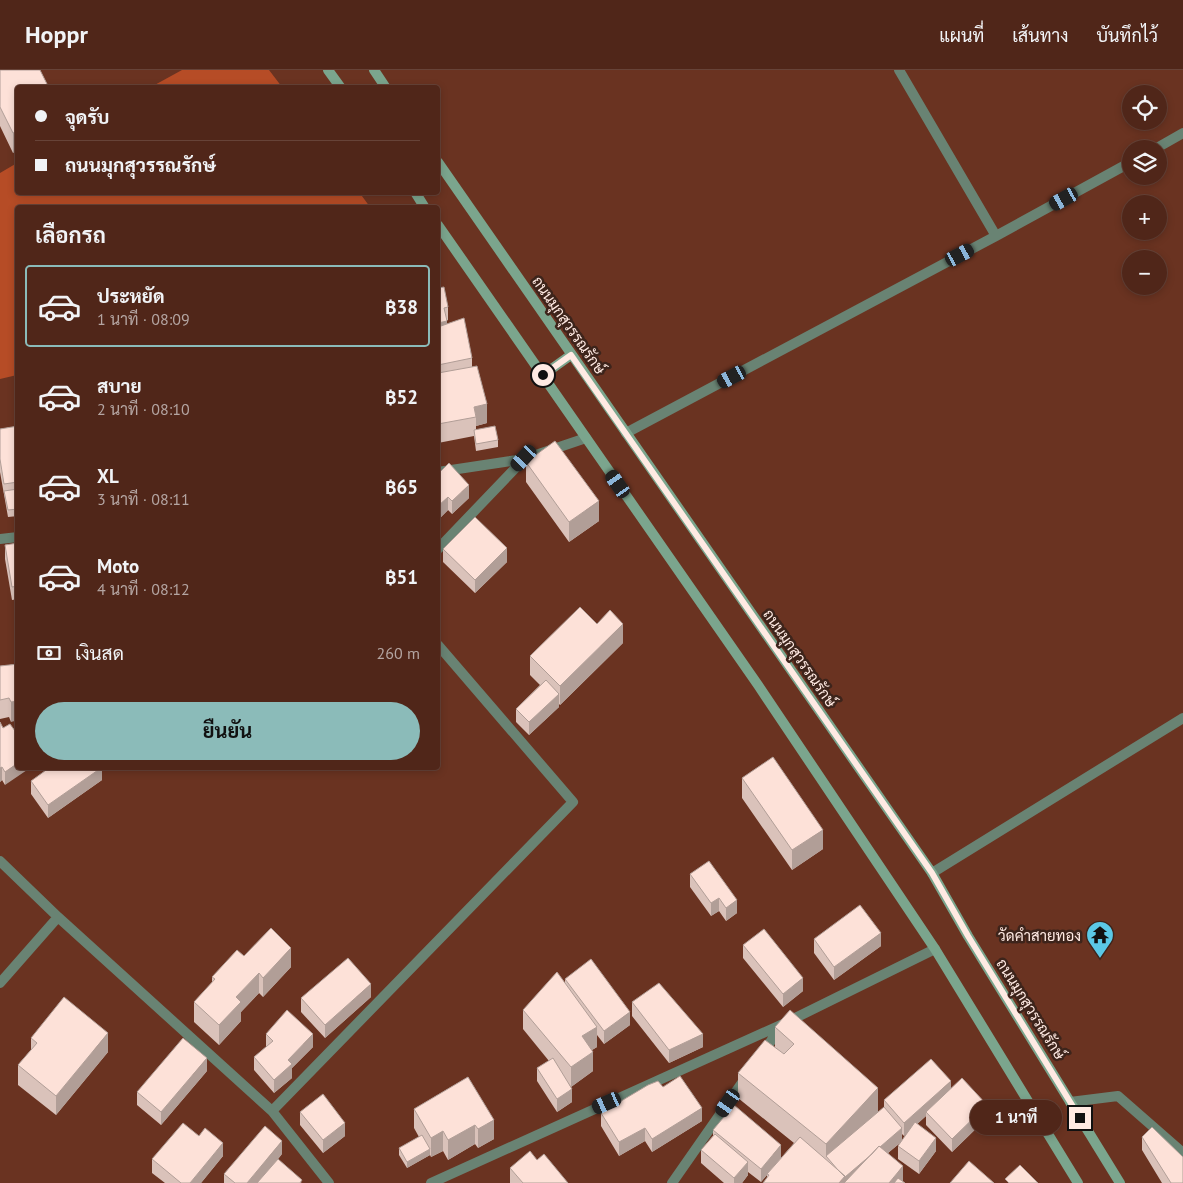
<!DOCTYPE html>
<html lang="th">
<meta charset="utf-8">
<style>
:root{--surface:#502619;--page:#5a3226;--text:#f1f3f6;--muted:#b4a5a2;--line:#674338;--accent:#8bbbb9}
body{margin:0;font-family:"PT Sans",Sarabun,sans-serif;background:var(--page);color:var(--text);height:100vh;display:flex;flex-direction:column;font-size:19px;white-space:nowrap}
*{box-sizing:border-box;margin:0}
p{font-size:16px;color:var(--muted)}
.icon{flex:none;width:28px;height:28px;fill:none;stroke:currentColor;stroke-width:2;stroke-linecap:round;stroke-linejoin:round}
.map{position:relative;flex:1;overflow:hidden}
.panel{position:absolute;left:15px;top:135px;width:425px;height:565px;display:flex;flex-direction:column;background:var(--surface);border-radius:5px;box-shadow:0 2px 8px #0003,0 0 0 1px var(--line)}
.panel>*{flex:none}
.banner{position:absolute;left:15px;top:15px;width:425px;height:110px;border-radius:5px;box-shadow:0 2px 8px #0003,0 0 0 1px var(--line);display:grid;align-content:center;height:110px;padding:0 20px;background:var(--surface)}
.tools{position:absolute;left:1122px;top:15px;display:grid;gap:10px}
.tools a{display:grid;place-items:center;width:45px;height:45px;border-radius:50%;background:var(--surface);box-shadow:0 2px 8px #0003,0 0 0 1px var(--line);font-size:25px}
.end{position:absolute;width:22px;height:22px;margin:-11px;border:6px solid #ffeae3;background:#111;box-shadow:0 0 0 2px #111}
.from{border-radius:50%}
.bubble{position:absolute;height:35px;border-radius:18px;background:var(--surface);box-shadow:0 2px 8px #0003,0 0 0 1px var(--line);font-size:16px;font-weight:700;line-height:35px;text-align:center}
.car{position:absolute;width:15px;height:30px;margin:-15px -8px;border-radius:6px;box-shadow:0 0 4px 1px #0007;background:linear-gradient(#222 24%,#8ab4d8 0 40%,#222 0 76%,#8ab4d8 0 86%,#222 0)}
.banner b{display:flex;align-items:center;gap:18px;height:48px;font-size:19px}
.banner b+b{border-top:1px solid var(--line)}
.banner i{width:12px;height:12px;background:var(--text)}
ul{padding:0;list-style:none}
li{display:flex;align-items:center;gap:15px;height:82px;margin:0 10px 8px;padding:0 10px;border:2px solid transparent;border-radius:5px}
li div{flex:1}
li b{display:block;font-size:19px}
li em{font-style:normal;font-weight:700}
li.current{border-color:var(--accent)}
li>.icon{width:45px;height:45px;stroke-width:1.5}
h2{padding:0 20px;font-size:22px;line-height:60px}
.pay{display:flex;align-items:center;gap:12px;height:55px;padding:0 20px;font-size:19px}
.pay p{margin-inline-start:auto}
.primary-button{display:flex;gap:10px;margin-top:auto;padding:10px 20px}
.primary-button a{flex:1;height:58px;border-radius:30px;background:var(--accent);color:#111;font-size:20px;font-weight:700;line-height:58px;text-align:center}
header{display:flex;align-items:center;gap:30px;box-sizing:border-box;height:70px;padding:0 25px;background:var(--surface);border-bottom:1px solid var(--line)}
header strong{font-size:24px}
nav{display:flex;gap:28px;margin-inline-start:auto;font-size:18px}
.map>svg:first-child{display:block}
</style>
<header>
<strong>Hoppr</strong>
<nav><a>แผนที่</a><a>เส้นทาง</a><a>บันทึกไว้</a></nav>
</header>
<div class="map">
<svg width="1183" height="1113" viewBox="0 0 1183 1113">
<rect width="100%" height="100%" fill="#6a3321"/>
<path fill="#b64c26" d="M182 0H269L282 17H151Z
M17 93 18 122H359L370 137 18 138 17 305 0 309V103Z"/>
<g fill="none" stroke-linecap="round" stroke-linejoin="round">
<path stroke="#698373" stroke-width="10" d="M899 0 996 166
M1155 79 1183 63
M626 363 996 166 1131 92
M438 402 524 389 586 368
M0 469 18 467
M438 479 524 389
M0 791 58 847 272 1041 329 1113
M932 803 1183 648
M0 913 58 847
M763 983 781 956
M1070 1032 1118 1026 1183 1083
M272 1041 573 732 438 575
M431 1113 783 954 935 879
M672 1113 746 1007"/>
<path stroke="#7ba58d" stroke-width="10" d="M328 0 341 18
M374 0 386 18
M438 92 932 803 968 866 1120 1113
M415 122 425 138
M438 155 758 615 935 879 1078 1113
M543 305 571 285"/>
</g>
<path fill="#dac2ba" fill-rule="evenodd" d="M0 0 49 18 13 83 0 56Z
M438 218 448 237V250H447V254L472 288V297L487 353 476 356V360L498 370V377L476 381 474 366 438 373Z
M18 356V446L8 447 0 402V359Z
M526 392 599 451 569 472 526 412Z
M438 404 469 428 452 444 448 440 438 450Z
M18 473V529L12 530 5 489V475Z
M443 479 507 492 475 523 443 492Z
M16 540H18V561L16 553Z
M623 573 560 635 559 634V637L529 665 516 652V639L540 615 530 605V586Z
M18 594 11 652 9 647 0 649V596Z
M10 654 5 715 2 710 0 712 3 658Z
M102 698V710L48 748 31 724V711Z
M742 708 823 779 792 800 742 728Z
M690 804 737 843 726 851 719 841 711 846 690 817Z
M814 869 881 876 834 910 814 883Z
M743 875 803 921 783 937 743 888Z
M244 886 291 897 263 927 259 923 241 942V951L219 975 194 952V932L212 913V907Z
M565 909 630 955 604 974 597 965V977L592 980 593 1001 571 1017 568 1013 572 1032 557 1042 537 1011V998L549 991 523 959V940L565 914Z
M371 927 325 968 301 942V928Z
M632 932 703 977 669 993 632 946Z
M775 957 878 1043 884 1037V1030L951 1019 987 1048 952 1082 926 1055V1046L917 1054 936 1081 919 1104 898 1089V1076L900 1073 888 1083 903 1111 767 1108V1105L761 1112 748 1102V1105L742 1113H724L701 1093V1080L713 1066V1060L781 1088 794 1073 738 1028V1003L775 977ZM909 1061 902 1070V1064L904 1066Z
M266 964 313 977 292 998V1008L274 1023 254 1000V987L266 977Z
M31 968 108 982 56 1045 18 1015V995L31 980Z
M207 1001 161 1055 137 1035V1022Z
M468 1007 494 1069 478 1078 475 1074 448 1090 443 1081 431 1087 430 1085 407 1098 399 1085V1078L419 1067 414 1058V1039Z
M663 1017 702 1051 652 1082 645 1071 619 1086 601 1056V1043Z
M300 1042 345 1066 323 1083 300 1055Z
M199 1066 223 1086 201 1113H165L152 1103V1089Z
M1142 1067 1183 1113H1162L1142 1080Z
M282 1084 270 1099 302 1113H224V1104Z
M537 1090 568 1113H510V1098Z"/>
<path fill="#b19e97" d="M18 61V80L13 83V63Z
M447 251V265L438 267V253Z
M487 334V353L476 356V347L474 337Z
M469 415V428L452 444V431Z
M448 427V440L438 450V436Z
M599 431V451L569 472V452Z
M507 478V492L475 523V510Z
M623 554V573L560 635V616Z
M559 624V637L529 665V652Z
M18 631V650L11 652V632Z
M18 693V698H30L5 715V702Z
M2 697V710L0 712V698Z
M101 698H102V710L48 748V735Z
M823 760V779L792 800V780Z
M719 828V841L711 846V833Z
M737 830V843L726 851V838Z
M881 863V876L834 910V897Z
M291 878V897L263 927V908Z
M259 903V923L241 942V951L219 975V955L236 927Z
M803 908V921L783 937V924Z
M371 914V927L325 968V955Z
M630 942V955L604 974V961Z
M597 957V977L582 986V966Z
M108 963V982L56 1045V1026Z
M313 964V977L292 998V1008L274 1023V1010L288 990Z
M703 964V977L669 993V980Z
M593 982V1001L571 1017V997Z
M207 988V1001L161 1055V1042Z
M951 1011V1024L926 1042V1046L904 1066V1053Z
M878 1018V1043L826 1086V1074Z
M572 1019V1032L557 1042V1029Z
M987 1035V1048L952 1082V1069Z
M702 1038V1051L652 1082V1069Z
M494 1050V1069L478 1078V1059Z
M345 1053V1066L323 1083V1070Z
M475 1055V1074L448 1090V1070Z
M645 1058V1071L619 1086V1072Z
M902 1058V1071L853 1113H839L845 1106Z
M443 1061V1081L431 1087V1068Z
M936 1068V1081L919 1104V1091Z
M282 1071V1084L258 1113H247Z
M223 1073V1086L201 1113H190Z
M781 1075V1088L767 1104V1105L761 1112V1099Z
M430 1079V1085L407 1098V1092Z
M748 1092V1105L742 1113H734V1108Z
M903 1096V1113H889Z"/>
<path fill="#fde1d8" stroke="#b19e97" d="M0 0H40L49 18H18V61L13 63 0 37Z
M444 217 448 237 444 238 447 251 438 253V218Z
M464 248 472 288 438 295V257Z
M477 296 487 334 474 337 476 347 438 354V303Z
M18 356V412L4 414 0 389V359Z
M495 356 498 370 476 374 474 360Z
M555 371 599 431 569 452 526 392Z
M449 393 469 415 452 431 448 427 438 436V404Z
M18 419V439L8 440 4 421Z
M475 447 507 478 475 510 443 479Z
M18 473V516L12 517 5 475Z
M580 537 597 554 610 540 623 554 560 616 530 586Z
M18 594V631L11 632 9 628 0 630V596Z
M546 610 559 624 529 652 516 639Z
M0 652 3 658 10 654 18 665V693L5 702 2 697 0 698Z
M773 687 823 760 792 780 742 708Z
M49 698H101L48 735 31 711Z
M709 791 737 830 726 838 719 828 711 833 690 804Z
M860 835 881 863 834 897 814 869Z
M271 858 291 878 263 908 259 903 236 927 241 932 219 955 194 932 215 909 212 907 237 880 244 886Z
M764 859 803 908 783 924 743 875Z
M348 888 371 914 325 955 301 928Z
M591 889 630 942 604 961 565 909Z
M557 902 597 957 582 966 593 982 571 997 523 940Z
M659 913 703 964 669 980 632 932Z
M64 927 108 963 56 1026 18 995 37 973 31 968Z
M287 940 313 964 288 990 292 994 274 1010 254 987 273 971 266 964Z
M790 940 878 1018 826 1074 738 1003 765 970 784 984 794 974 775 957Z
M183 968 207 988 161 1042 137 1022Z
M553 988 572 1019 557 1029 537 998Z
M931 989 951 1011 904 1053 884 1030Z
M680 1006 702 1038 652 1069 645 1058 619 1072 601 1043 648 1015 658 1011 663 1017Z
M468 1007 494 1050 478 1059 475 1055 448 1070 443 1061 431 1068 414 1039Z
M962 1008 987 1035 952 1069 926 1042Z
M323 1024 345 1053 323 1070 300 1042Z
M734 1035 781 1075 761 1099 713 1060Z
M884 1037 902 1058 880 1077 879 1076 872 1084 845 1107 838 1100 826 1086Z
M915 1052 936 1068 919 1091 898 1076Z
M183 1053 199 1066 205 1058 223 1073 190 1113H181L152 1089Z
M265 1056 282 1071 247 1113H235L224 1104Z
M1152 1057 1183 1087V1113H1171L1142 1067Z
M715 1064 748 1092 734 1108 701 1080Z
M422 1065 430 1079 407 1092 399 1078Z
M800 1067 845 1106 839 1113H763L769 1105 767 1104Z
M879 1076 903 1096 889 1113H844Z
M530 1081 537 1090 544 1084 568 1113H523L510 1098Z
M278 1089 302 1110 300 1113H257Z
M969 1091 994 1113H950Z
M1020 1095 1038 1113H1009L1005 1109Z
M898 1108 905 1113H894Z"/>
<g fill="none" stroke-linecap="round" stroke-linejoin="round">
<path stroke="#ffeae3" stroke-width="6" d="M543 305 571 285 932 803 968 866 1080 1048"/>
</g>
<defs>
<symbol id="temple-pin" viewBox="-11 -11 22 30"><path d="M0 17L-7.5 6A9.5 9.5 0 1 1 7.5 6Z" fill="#5bc8e6" stroke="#3d241b"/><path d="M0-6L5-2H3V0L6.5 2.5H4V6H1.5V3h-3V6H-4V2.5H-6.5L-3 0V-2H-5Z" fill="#111"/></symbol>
</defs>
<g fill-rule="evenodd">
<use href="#temple-pin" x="1084" y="849" width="32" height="43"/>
</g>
<g text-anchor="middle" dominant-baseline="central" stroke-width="5" stroke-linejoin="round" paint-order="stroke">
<g font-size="15" fill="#ffeae3" stroke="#3d241b">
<text transform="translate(569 255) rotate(55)">ถนนมุกสุวรรณรักษ์</text>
<text transform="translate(800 588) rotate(55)">ถนนมุกสุวรรณรักษ์</text>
<text transform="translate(1031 939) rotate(58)">ถนนมุกสุวรรณรักษ์</text>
</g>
<g font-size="15" fill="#ffeae3" stroke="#3d241b" text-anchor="end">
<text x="1081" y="865">วัดคำสายทอง</text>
</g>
</g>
</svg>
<div class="tools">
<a><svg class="icon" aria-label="locate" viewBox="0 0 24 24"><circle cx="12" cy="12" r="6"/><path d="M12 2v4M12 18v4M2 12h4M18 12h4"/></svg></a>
<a><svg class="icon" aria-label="layers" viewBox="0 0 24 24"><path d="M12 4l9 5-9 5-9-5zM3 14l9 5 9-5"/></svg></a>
<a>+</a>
<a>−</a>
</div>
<i class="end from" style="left:543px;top:305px"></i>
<i class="end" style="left:1080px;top:1048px"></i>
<div class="bubble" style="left:970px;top:1030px;width:92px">1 นาที</div>
<i class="car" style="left:1064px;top:129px;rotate:241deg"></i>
<i class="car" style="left:960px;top:185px;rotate:62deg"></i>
<i class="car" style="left:732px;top:307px;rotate:242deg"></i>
<i class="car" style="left:524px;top:388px;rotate:223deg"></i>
<i class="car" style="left:618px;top:414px;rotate:325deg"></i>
<i class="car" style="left:607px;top:1033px;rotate:246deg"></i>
<i class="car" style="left:728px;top:1033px;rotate:215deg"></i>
<div class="banner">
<b><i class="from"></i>จุดรับ</b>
<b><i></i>ถนนมุกสุวรรณรักษ์</b>
</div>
<section class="panel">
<h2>เลือกรถ</h2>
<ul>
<li class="current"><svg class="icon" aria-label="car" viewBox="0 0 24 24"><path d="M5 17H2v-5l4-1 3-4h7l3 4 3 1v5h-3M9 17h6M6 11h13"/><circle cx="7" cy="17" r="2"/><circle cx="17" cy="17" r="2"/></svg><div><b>ประหยัด</b><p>1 นาที · 08:09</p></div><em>฿38</em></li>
<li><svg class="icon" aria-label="car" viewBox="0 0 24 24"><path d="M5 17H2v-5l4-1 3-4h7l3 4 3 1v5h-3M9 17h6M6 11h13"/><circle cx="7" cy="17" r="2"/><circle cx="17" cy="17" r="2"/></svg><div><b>สบาย</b><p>2 นาที · 08:10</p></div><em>฿52</em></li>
<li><svg class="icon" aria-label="car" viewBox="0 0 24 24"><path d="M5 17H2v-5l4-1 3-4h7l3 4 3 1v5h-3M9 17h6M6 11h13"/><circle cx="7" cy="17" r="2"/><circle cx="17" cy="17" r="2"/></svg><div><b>XL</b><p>3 นาที · 08:11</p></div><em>฿65</em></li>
<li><svg class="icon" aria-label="car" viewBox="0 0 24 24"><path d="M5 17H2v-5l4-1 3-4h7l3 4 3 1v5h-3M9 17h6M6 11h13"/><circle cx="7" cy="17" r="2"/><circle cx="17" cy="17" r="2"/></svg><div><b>Moto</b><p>4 นาที · 08:12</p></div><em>฿51</em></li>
</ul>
<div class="pay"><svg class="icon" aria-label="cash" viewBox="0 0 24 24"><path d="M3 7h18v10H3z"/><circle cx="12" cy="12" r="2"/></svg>เงินสด<p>260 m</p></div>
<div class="primary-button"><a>ยืนยัน</a></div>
</section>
</div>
